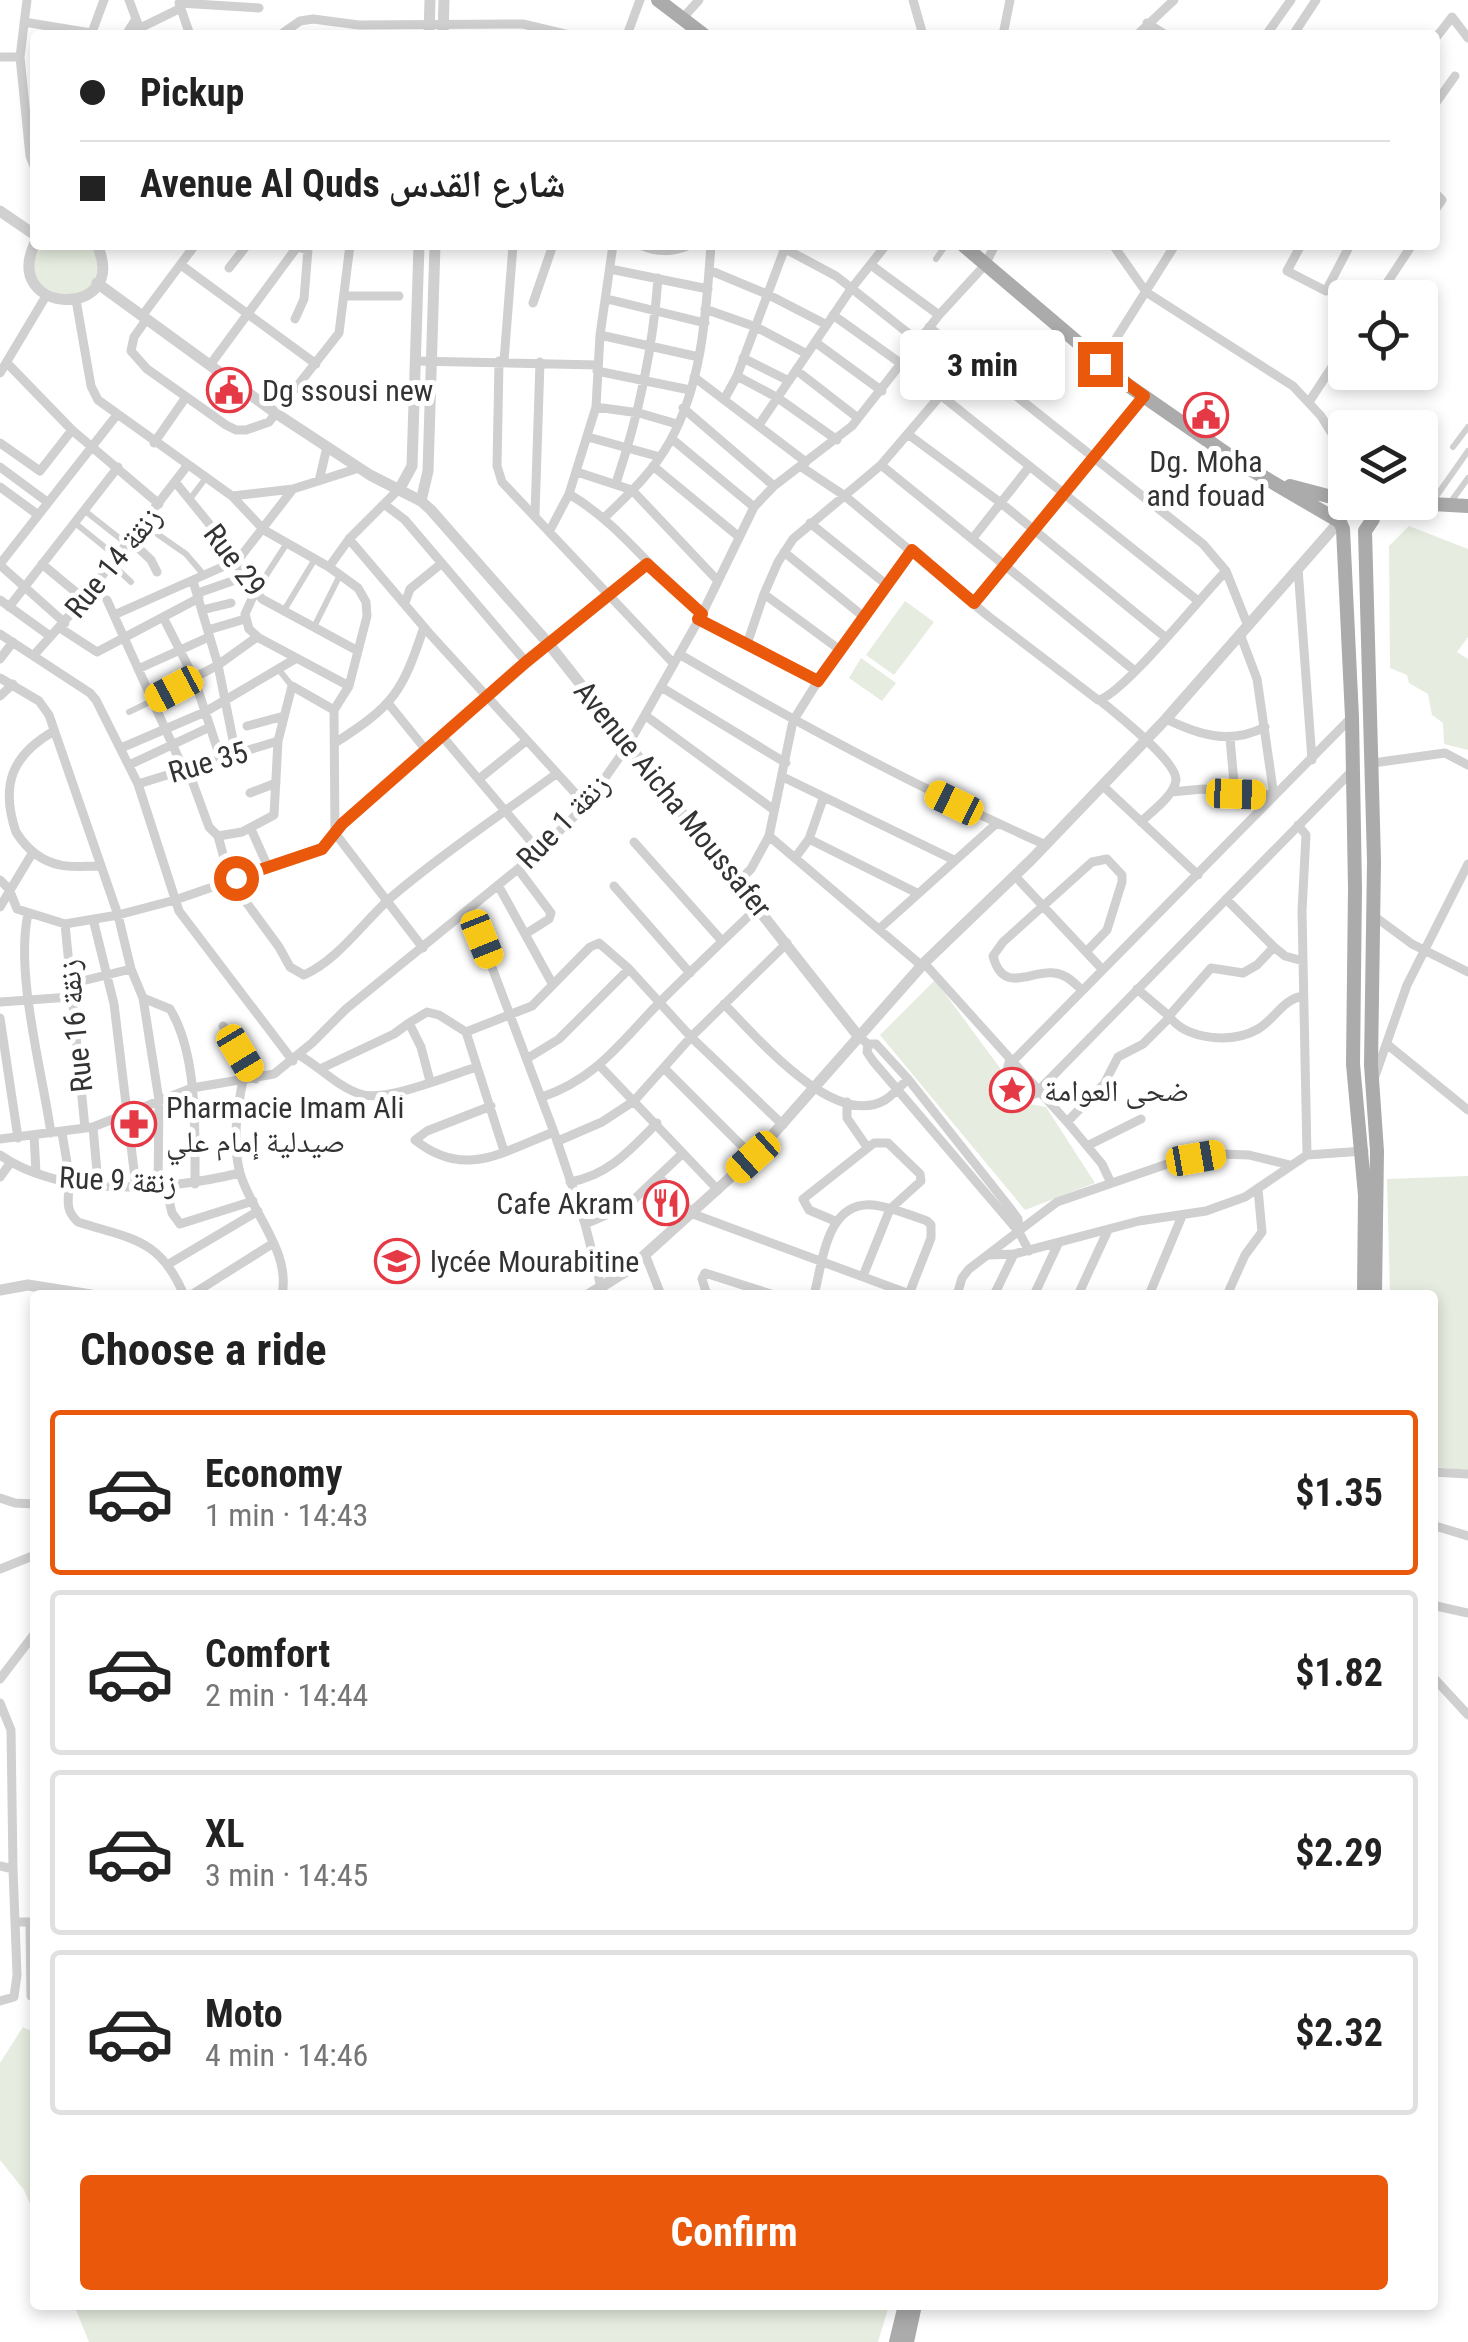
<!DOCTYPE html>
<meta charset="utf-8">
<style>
:root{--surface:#fff;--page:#f6f6f6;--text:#222;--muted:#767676;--line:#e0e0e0;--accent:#ea580c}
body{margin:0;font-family:"Roboto Condensed","Noto Naskh Arabic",sans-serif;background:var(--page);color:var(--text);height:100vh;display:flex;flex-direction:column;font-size:38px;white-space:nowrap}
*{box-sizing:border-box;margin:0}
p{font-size:32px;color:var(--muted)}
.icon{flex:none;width:55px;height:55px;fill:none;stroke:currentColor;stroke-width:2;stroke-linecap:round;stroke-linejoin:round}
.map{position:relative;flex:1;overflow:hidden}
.side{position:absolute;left:30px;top:1290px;width:1408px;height:1020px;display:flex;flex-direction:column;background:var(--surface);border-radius:10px;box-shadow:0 5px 15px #0003}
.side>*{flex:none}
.guide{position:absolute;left:30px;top:30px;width:1410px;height:220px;border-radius:10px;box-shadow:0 5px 15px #0003;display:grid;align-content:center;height:220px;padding:0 50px;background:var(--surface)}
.controls{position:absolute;left:1328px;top:280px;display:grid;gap:20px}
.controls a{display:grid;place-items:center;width:110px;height:110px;border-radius:10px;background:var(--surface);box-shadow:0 5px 15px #0003;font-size:50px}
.end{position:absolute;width:45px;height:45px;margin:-22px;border:12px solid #ea580c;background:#fff;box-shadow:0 0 0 5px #fff}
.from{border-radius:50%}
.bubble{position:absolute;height:70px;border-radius:10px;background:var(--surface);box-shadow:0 5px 15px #0003;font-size:32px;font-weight:700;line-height:70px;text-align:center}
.car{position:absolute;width:30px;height:60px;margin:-30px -15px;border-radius:12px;box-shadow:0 0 8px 2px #0007;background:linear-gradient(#f5c518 24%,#345 0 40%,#f5c518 0 76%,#345 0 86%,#f5c518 0)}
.guide b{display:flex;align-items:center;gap:35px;height:95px;font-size:38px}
.guide b+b{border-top:2px solid var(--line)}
.guide i{width:25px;height:25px;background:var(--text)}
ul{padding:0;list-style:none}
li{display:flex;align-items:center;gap:30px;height:165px;margin:0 20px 15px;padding:0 30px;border:5px solid var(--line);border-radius:10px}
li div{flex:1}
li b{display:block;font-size:38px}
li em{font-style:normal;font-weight:700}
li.active{border-color:var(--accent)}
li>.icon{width:90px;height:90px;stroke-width:1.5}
h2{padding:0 50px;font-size:45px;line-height:120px}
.action{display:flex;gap:20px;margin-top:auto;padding:20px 50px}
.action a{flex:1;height:115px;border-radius:10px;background:var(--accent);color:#fff;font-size:40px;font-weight:700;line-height:115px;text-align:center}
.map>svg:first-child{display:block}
</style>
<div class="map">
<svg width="1468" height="2342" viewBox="0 0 1468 2342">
<rect width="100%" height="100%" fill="#fff"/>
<path fill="#e6ecdf" d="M41 245H92C123 318 4 304 41 245Z
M1409 526 1468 549V637L1457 652 1468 659V750L1444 744 1443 723 1432 715 1428 694 1409 683 1407 675 1390 668 1389 546Z
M905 601 934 622 894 675 866 655Z
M861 658 896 683 882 701 849 678Z
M935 980 1000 1068V1080L1008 1100 1046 1107 1095 1183 1025 1210 880 1035Z
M1468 1176V1470L1433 1467 1432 1295H1390L1387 1179Z
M23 2027 35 2033V2216L24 2190 0 2160V2063Z
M74 2305H889L878 2342H89Z"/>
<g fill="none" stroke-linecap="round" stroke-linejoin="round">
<path stroke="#d0d0d0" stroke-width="6" d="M936 259 946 245
M1453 447 1468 427
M190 499 205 479
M1433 501 1468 451
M1450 503 1468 478
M85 511 127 544
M75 523 117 557
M143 524 186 554 204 575
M112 564 131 582
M256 591 287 543
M283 612 315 559
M314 627 340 575
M279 670 292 686
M129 712 152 701"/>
<path stroke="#d0d0d0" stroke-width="9" d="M27 0 20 57 30 156 35 169
M129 0 142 35
M913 0 923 35
M179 3 259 8
M179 3 190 35
M682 19 699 0
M24 22 91 33
M1147 23 1166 35
M140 28 181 8
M91 35 104 0
M126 35 136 19
M280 35 300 21 313 19 359 25 523 24 569 35
M627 35 640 0
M1003 35 1010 0
M1137 35 1174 0
M1266 35 1291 0
M1293 35 1316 0
M1435 39 1452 17 1468 38
M0 57H20
M1435 104 1455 76
M1435 193 1442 200 1435 210
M640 245C657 252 672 253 690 245
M778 245 836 276 918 341
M1113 245 1146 292 1293 386 1321 416 1345 455
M1301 245 1287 271 1326 291 1350 245
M181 265 316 364
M871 265 939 315
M229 268 247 245
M610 269 708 289
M709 270 767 294 827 325
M346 296H399
M1377 298 1412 245
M607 299 705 323
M76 300 91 386 98 400 232 496 264 530 329 567 358 588 366 602 367 616 349 686 334 710
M533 303 553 245
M705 309 756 327 807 354
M833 315 903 365 1197 600
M142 316 195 245
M295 319 304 299 308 249
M146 320 134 337 131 351 147 369 226 425 236 430H246L269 422 339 333 350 245
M929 327 1203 544 1226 571 1248 626
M600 335 699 357
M815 342 882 391
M743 358 789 381
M415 361 598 365
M499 361 497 466 502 482 674 664
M504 361 513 245
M7 363 72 430 159 504
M1100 364 1175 245
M210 365 297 247 308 250
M796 370 858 418
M597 371 690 390
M0 373 46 296
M737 376 778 398 837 440
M694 377 806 462
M725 398 737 376 786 245
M1309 402 1345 347
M596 407 639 413 677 424
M683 408 774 486
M759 425 851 289 886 245
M909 435 1001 503 1165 637
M588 437 660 457
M672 439 754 507
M0 443 40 471 72 430
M154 443 186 397
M1338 447 1344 499
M881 465 1135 671
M653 466 738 536
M800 466 845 496 988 616 1098 700C1121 697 1203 594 1226 571
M0 467 46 501
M577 472 632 490 718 581
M319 481 327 447
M176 483 228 547 244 577 262 599 358 651
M616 483C639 415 653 350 658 278
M0 487 37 514
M569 494C622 525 655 576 702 614
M232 496 293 489 359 468
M384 504 405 520 526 662
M535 514 540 362
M604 518C628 495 654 471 670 441 703 382 706 311 711 245
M810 523 887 585
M549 532 569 494 596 407 600 335 613 245
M973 538 1029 467
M349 539 429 633 586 805
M131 541 151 560 157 572
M784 552 864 617
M0 564 116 416
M42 564 84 599
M0 565 65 623
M329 567 349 539 400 488
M1298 568 1312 760
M193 581 218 665 236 755
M255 592 245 614 249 629 259 638 349 686
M198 593 244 577
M764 594 840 650
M0 600 50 636
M107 600 183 768
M405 603 410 589 442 563
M974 603 1144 396
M9 607 118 467
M202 610 231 603
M114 615 238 560 293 489
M163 617 194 678 221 760
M699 619 818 681
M60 628 97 652 199 598
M208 630 245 619
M0 634 90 693 96 700 138 784 179 911 293 1061
M1240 634 1257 679 1274 796
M747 644 764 594 778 562 793 539 881 465 940 396
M679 654C798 724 920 789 1046 845
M34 655 84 599 187 466
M0 659 13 642
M138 669 209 637
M0 678 39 701 49 715 118 915 131 969 143 998 159 1100 158 1187
M661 687 786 763
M0 696 13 684
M153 700 218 665 257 637
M1101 701C1116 714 1177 761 1176 780 1174 796 1152 811 1141 822
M388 703 426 750
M334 710 335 833 423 948
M646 716 774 810
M1166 719C1199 735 1230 745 1265 727
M247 726 284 716
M54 731C12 755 0 785 16 832 26 848 41 861 60 865 72 868 86 866 99 866
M442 736 539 851
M1230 738 1235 794
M335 743C394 705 402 693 424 627
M121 748 205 712 295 659
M1373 763 1445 753 1468 765
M129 765 210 727
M187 767 209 827 218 836 230 880 279 947 290 967 304 975C340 959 365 919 395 894 447 850 502 814 556 774
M783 777 954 860
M479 779 526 741
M138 784 278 741
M1102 785 1198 875
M1171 792 1203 789 1273 795
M250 793 276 783
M1298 825 1306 835 1302 911 1307 1155
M251 829 268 867
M218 836 242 832 274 815 278 741 292 686 334 710
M769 836 922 966
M809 839 917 893
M634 842 722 941
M795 858 809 839 823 799
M518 869 551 913 549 919 527 933
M1015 876 1102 969
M0 880 9 889 17 909 65 924 118 915 175 900 322 849 341 824 526 662 647 564
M738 882 751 869 769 836 793 721 818 681 912 550
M498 885 553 985
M614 886 690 973
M0 907 33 852
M470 909 554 1132 585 1224 603 1295
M28 914C15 973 42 1071 51 1133
M1374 916 1412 944 1468 972
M93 919 114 1004 136 1187
M65 924 85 1128
M879 929 997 823
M1274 947 1285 956 1303 961
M924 963 1068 1123 1102 1164 1111 1183
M70 984 131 969
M1137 989 1169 1016 1211 968 1243 973 1257 965 1274 947 1226 899
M1082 990C1073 982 1066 974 1054 973 1030 970 1003 995 993 956L1003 942 1092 862 1107 859 1122 875V882L1107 930 1086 952
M143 998 170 1009C198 1055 195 1131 195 1184
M0 1002 71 997
M724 1004C756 1036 834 1130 885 1100 892 1096 897 1089 903 1084
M1169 1016C1186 1040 1232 1044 1258 1029 1275 1019 1283 999 1303 996
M0 1018 18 1138
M409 1023 427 1012 439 1015 466 1032 504 1151
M223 1026 256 1079
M466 1032 532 1006 590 947 599 943 629 969 691 1037 783 1125
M859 1037 868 1044H876L908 1079 1010 1208 1018 1219 1019 1232 1029 1251
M868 1044 867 1052 873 1061 1019 1232
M1388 1045 1468 1110
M299 1055C320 1067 338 1087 360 1094 385 1103 450 1075 477 1067
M528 1058 559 1039 629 969
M1010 1059 1005 1077 1011 1093 1023 1098 1038 1093
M1012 1062 1350 719
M600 1066 718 1190
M322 1068 394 1034 409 1023 421 1047 430 1081
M664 1068 753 1157
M1375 1076 1407 985 1468 864
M243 1080C237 1110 232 1143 240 1173 252 1214 291 1251 282 1295
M1037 1092 1352 771
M542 1097C598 1078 622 1040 662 1000 694 968 726 938 758 907
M847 1102V1118L867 1147
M491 1106 427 1131 415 1140C465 1180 504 1151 554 1132
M1067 1122 1104 1084 1118 1057 1143 1044 1169 1018
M93 1127 98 1183
M62 1132C64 1148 69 1167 69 1183 69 1200 64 1209 78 1222 131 1239 160 1238 184 1295
M34 1135 36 1173
M0 1139 93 1127 192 1088 274 1074 312 1043 346 1009 535 855 586 805 628 745 702 614 754 507 774 486 852 426 939 315 985 265 995 245
M558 1141 602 1122 634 1101 691 1037 787 943
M1087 1146 1141 1119
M0 1155C63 1199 169 1190 240 1173
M0 1177 11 1162
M660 1178 693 1214 912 1295
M570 1182C609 1175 630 1150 657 1123
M166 1187 172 1213 180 1224 253 1201
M835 1221 809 1210 803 1199 874 1143H888L920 1174 921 1181 890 1209 863 1276
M585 1224 627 1206 683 1153
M645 1254 661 1295
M989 1255 1014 1254 1139 1221 1206 1211 1245 1197 1307 1155 1364 1151
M167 1265 258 1211
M191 1295 272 1244
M707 1295 702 1279 705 1273 774 1295
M814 1295C823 1262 826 1201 873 1205 891 1207 910 1215 927 1221L931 1225V1238L909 1294
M957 1295 962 1278 969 1269 1057 1202 1173 1162 1219 1154 1249 1155 1290 1165
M994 1295 1014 1254
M1034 1295 1058 1244
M1078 1295 1108 1230
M1149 1295 1182 1216
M1227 1295 1245 1255 1262 1232 1258 1189
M1432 1472 1468 1474
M0 1498 15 1503 35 1504
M1432 1525 1468 1536
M0 1569 35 1555
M1432 1605 1468 1613
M1432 1676 1468 1715
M0 1679 35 1633
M0 1703 11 1730 13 1869
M0 1866 13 1869 17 1975 14 1997 0 2001
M16 1922H30L31 1996"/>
<path stroke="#d0d0d0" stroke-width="11" d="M429 35 430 0
M443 35 444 0
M0 211 35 235
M35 243C0 316 131 320 97 245
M97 283 277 414 370 475 421 501 431 510 548 643 859 1037
M400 488 412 466 419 245
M421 501 428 471 435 245
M0 1290 28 1285 91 1295
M588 1295 628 1270 753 1157 924 963 1031 860 1166 719 1338 523"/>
<path stroke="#ababab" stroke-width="14" d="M658 0 704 35
M963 245 1129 386 1243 465 1337 520
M1290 486 1343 500
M1345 499 1336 513 1343 529 1352 717 1355 888 1353 1064 1365 1195 1364 1295
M1369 502 1373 519 1365 531 1374 861 1371 1065 1377 1151 1375 1295
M1395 502 1468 506
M896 2342 905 2305
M907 2342 915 2305"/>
</g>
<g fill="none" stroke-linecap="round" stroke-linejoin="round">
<path stroke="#ea580c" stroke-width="12" d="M236 878 322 849 342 824 526 662 647 564 702 614 698 619 818 681 912 550 974 603 1144 396 1100 364"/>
</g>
<defs>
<symbol id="civic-ring" viewBox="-11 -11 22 22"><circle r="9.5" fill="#fff" stroke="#e63946" stroke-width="1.5"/><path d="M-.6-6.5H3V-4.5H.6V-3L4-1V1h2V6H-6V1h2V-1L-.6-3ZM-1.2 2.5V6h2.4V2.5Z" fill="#e63946"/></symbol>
<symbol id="sight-ring" viewBox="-11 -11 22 22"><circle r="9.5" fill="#fff" stroke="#e63946" stroke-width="1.5"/><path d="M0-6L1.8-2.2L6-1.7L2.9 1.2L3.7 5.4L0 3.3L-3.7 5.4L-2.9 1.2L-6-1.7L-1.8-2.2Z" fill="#e63946"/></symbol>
<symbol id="pharmacy-ring" viewBox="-11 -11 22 22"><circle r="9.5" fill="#fff" stroke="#e63946" stroke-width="1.5"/><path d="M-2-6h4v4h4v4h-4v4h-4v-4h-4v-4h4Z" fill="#e63946"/></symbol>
<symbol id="restaurant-ring" viewBox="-11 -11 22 22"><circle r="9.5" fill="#fff" stroke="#e63946" stroke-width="1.5"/><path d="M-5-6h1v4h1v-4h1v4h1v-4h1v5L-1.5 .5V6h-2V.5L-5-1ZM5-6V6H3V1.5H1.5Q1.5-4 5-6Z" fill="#e63946"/></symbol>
<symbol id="school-ring" viewBox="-11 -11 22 22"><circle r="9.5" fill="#fff" stroke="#e63946" stroke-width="1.5"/><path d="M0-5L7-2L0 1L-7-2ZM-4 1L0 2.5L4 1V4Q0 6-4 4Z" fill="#e63946"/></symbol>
</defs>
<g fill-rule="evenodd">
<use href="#civic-ring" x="204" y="365" width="50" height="50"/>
<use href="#civic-ring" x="1181" y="390" width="50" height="50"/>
<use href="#sight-ring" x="987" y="1065" width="50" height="50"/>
<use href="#pharmacy-ring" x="109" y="1099" width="50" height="50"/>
<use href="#restaurant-ring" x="641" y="1178" width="50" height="50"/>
<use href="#school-ring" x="372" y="1236" width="50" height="50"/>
</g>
<g text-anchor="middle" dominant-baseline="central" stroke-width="10" stroke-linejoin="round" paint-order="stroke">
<g font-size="30" fill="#333" stroke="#fff" text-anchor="start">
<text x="262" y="390">Dg ssousi new</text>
<text x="1206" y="461" text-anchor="middle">Dg. Moha<tspan x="1206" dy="34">and fouad</tspan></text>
<text x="1044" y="1090">ضحى العوامة</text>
<text x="166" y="1107">Pharmacie Imam Ali<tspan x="166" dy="34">صيدلية إمام علي</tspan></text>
<text x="634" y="1203" text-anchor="end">Cafe Akram</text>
<text x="430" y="1261">lycée Mourabitine</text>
</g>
<g font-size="30" fill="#333" stroke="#fff">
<text transform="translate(235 560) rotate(53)">Rue 29</text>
<text transform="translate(113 562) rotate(-51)">Rue 14 زنقة</text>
<text transform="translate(208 762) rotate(-16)">Rue 35</text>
<text transform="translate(673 799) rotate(51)">Avenue Aicha Moussafer</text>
<text transform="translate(563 821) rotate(-46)">Rue 1 زنقة</text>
<text transform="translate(75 1026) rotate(-96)">Rue 16 زنقة</text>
<text transform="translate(118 1180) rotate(3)">Rue 9 زنقة</text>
</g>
</g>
</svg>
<div class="controls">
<a><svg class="icon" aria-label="locate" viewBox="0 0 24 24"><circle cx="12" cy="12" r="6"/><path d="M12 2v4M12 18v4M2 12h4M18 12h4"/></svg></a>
<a><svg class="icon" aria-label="layers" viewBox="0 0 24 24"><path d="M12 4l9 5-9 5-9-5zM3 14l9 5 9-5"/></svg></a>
</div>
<i class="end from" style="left:236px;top:878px"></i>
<i class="end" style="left:1100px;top:364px"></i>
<div class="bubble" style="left:900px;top:330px;width:165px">3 min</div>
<i class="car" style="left:174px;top:689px;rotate:242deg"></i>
<i class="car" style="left:1236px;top:794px;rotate:92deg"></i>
<i class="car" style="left:954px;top:803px;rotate:296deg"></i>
<i class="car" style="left:482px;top:939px;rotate:158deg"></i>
<i class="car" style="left:240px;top:1053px;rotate:149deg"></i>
<i class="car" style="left:753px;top:1157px;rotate:228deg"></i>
<i class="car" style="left:1196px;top:1158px;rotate:80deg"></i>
<div class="guide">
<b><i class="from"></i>Pickup</b>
<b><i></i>Avenue Al Quds شارع القدس</b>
</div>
<section class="side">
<h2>Choose a ride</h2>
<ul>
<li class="active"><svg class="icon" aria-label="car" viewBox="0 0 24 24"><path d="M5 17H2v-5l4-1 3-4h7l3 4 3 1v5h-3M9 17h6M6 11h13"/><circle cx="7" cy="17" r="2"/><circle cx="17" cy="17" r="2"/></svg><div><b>Economy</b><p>1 min · 14:43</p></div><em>$1.35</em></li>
<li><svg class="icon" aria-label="car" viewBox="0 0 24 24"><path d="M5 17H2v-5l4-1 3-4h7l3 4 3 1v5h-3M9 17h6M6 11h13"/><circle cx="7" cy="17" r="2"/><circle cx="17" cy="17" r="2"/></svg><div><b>Comfort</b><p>2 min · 14:44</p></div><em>$1.82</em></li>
<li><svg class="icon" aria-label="car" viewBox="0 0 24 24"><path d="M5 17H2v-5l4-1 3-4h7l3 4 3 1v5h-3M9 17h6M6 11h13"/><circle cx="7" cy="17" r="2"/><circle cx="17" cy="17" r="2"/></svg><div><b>XL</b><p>3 min · 14:45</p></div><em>$2.29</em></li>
<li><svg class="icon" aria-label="car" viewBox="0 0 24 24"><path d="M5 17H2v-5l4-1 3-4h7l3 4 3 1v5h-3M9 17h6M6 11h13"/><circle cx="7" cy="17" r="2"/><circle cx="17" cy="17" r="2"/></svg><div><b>Moto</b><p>4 min · 14:46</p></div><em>$2.32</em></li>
</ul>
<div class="action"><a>Confirm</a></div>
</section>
</div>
